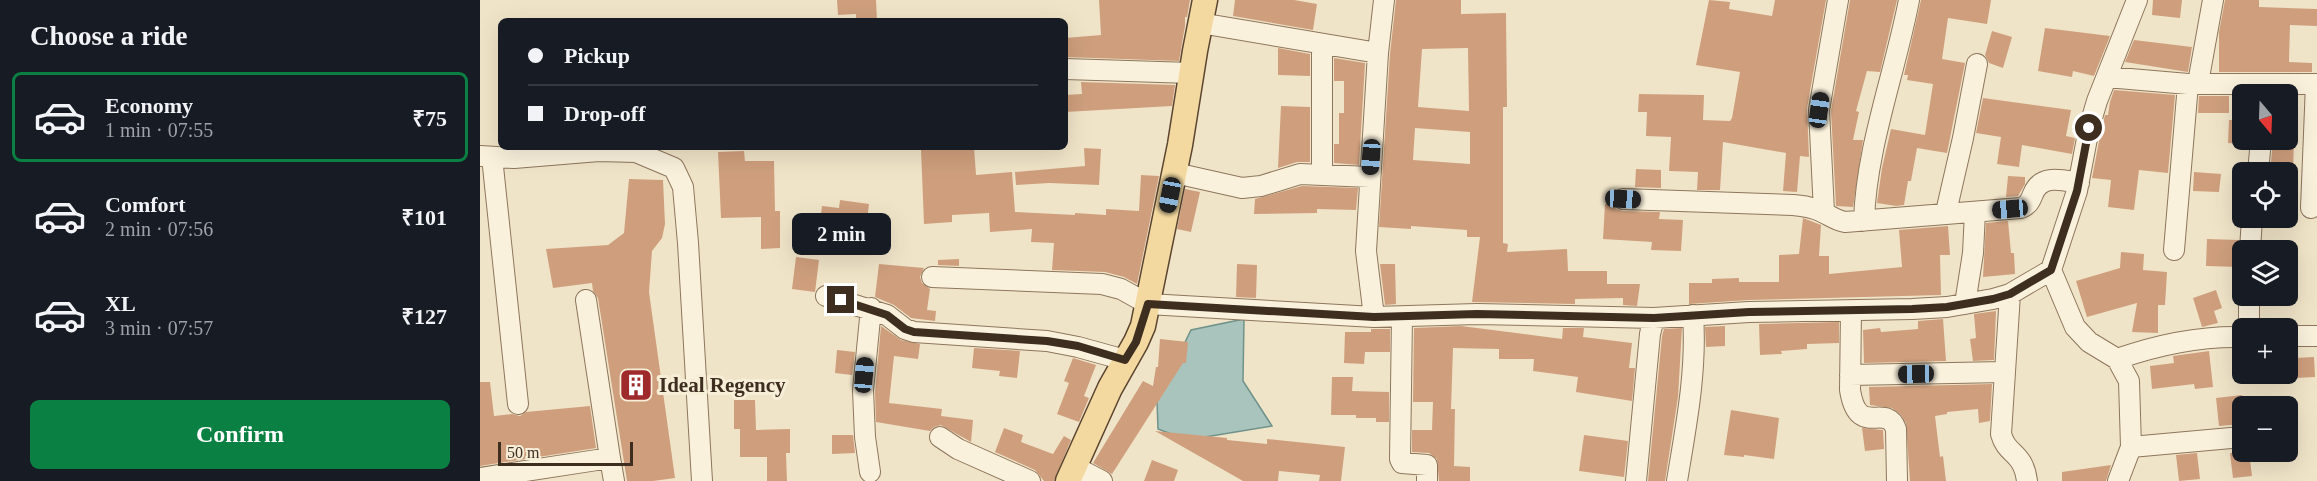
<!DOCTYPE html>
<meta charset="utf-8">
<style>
:root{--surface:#171b24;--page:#242831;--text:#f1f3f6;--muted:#9ea1a6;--line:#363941;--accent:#0b8043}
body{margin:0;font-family:"Times New Roman",serif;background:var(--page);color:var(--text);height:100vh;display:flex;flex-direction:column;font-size:22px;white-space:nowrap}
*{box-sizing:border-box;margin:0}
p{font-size:20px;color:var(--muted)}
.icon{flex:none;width:33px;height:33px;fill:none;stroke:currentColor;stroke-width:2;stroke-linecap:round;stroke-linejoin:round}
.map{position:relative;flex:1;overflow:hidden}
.sheet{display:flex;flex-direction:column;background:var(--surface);width:480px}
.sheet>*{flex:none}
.guide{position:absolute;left:18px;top:18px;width:570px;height:132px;border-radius:9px;box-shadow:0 6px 24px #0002;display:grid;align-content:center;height:132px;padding:0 30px;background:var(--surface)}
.needle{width:39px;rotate:161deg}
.controls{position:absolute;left:1752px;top:84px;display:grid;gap:12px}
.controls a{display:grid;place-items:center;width:66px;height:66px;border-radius:9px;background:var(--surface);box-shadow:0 6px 24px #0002;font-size:30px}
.scale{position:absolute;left:18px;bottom:15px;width:135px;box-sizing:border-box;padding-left:6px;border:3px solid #3d2e20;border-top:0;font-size:16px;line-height:21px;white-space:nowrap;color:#3d2e20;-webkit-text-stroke:4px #f7eed8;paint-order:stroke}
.end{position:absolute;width:27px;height:27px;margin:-14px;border:8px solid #3d2e20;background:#fff;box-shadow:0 0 0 3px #fff}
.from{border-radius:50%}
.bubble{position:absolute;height:42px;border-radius:9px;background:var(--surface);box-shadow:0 6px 24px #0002;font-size:20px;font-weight:700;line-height:42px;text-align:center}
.car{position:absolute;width:18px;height:36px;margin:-18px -9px;border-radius:8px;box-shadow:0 0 4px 2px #0007;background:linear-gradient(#222 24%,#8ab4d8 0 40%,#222 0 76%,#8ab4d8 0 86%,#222 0)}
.guide b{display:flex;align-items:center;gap:21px;height:57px;font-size:22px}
.guide b+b{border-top:2px solid var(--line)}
.guide i{width:15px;height:15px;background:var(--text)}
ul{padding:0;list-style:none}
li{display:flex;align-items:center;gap:18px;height:90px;margin:0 12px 9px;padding:0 18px;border:3px solid transparent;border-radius:9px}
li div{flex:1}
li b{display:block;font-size:22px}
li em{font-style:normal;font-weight:700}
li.active{border-color:var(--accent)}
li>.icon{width:54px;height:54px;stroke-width:1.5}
h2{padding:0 30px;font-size:27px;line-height:72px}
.primary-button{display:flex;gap:12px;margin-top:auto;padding:12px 30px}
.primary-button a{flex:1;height:69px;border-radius:9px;background:var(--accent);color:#fff;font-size:24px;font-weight:700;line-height:69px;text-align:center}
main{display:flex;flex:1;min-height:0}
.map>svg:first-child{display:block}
</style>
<main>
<section class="sheet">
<h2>Choose a ride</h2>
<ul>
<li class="active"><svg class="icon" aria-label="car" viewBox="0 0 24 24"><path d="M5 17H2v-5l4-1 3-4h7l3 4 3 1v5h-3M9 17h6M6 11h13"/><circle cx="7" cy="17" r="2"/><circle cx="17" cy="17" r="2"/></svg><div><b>Economy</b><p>1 min · 07:55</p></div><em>₹75</em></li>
<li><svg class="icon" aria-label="car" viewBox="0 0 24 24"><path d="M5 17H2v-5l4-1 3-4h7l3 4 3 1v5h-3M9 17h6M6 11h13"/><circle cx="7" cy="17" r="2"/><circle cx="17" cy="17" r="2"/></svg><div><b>Comfort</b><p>2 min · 07:56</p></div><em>₹101</em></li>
<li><svg class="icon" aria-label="car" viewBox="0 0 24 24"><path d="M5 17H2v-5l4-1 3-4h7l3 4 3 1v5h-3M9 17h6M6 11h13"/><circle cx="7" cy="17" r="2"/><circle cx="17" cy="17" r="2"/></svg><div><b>XL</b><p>3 min · 07:57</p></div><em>₹127</em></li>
</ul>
<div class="primary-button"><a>Confirm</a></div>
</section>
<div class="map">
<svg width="1837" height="481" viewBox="0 0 1837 481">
<rect width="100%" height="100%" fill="#f0e4c8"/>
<path fill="#a9c4bc" stroke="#6f938a" stroke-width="1.5" d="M764 319 763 381 792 426 707 440 678 429 677 400 711 330Z"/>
<path fill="#cf9f7d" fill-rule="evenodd" d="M357 0H396L397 21H376V14L358 15Z
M619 0H710L707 17H705V26L699 61 585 57V38L621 35Z
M755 0H814L837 4 833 30 753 16Z
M916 0H981V14L1026 13 1027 107H1023V243L1028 244 1027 252 1087 249 1088 271H1127V284H1160L1157 306 1143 305V298L1095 299V304L992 302 1000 237H987V230L931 226V229L899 227 910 54ZM988 48 989 111 938 107 942 49ZM935 128 990 132V164L933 160Z
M1229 0 1250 2 1249 9 1292 16 1295 0H1346L1327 108 1329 157 1320 156 1317 192 1303 191 1306 153 1243 142 1240 190H1217L1218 172 1189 171 1191 137 1166 136 1167 112H1158L1159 94 1224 95 1223 120 1250 121 1252 118 1260 72 1216 65Z
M1370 0H1417L1400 72 1387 71 1376 111 1379 112 1373 140H1383L1373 207 1356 206 1351 111Z
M1441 0H1511L1507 24 1468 18 1462 59 1485 63 1467 153 1437 148 1431 181H1428L1424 205 1416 206 1397 203 1402 168 1411 129 1445 135 1453 84 1427 80 1428 75H1424Z
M1673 0H1702L1700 18 1672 15Z
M1745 0H1779V7L1837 9V26L1810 25 1809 62 1832 63V72H1739V32Z
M1565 28 1630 36 1614 76 1593 71 1592 77 1558 71Z
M1512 31 1532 37 1523 68 1509 63 1505 55Z
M1654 40 1712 47 1708 72 1645 62Z
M798 48 830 54V76L798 75Z
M854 58 885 63 879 165 854 163V144H859V113H864V81H854Z
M601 82 695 85 692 106 585 112V95L602 94Z
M1634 90 1695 95 1688 173 1659 170 1654 210 1628 207 1631 180 1612 178 1621 131 1625 115H1628L1630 102Z
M1719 96H1749V113H1718Z
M1503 98 1591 110 1586 136 1595 138 1592 154 1542 145 1539 167 1517 164 1521 137 1496 133Z
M801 106 830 107V162H817L798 168Z
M1749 120H1762V144L1748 143Z
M1793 141 1814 140 1813 172H1790Z
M460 147H494L496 175 532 172 535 212 595 215V213L626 215V209L659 211 661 175 679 176 657 284 644 277 625 272 572 270 574 243 551 242 552 229 510 232 509 213 472 215V222L444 224 441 149Z
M604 148 621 149 619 185 569 183 536 185 535 172 605 166Z
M264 151 265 161H294L295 211H300V248L281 249V217L241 218 238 152Z
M1156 169 1181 170V188L1155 187Z
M1714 172 1741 174 1739 192 1713 191Z
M1528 176 1545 177V184L1538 196 1526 197Z
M149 179 183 180 185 224 182 238 172 251 169 292 195 478 173 481H147L118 298 113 291 112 283 73 288 66 249 128 245 144 233Z
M822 186 878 188 876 210 837 209V213L774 214 775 199Z
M705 189 720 192 711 232 697 229Z
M360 200 389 204 386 229 356 226 354 239 338 237 342 206 359 208Z
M1125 204H1132L1136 209 1143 211 1180 212 1179 219 1203 220 1201 251 1171 250 1172 242 1123 239Z
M1323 218 1341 225 1339 256H1349V274L1422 267 1419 230 1468 226 1470 255H1460L1461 295 1269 300 1209 304V283H1232V279L1259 278V282H1299V255L1319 254Z
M1528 221 1531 253H1534L1535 274 1503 277 1506 223Z
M1727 239 1759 240 1760 267 1726 266Z
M1641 252 1664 254 1663 270 1687 272 1685 305H1678V333L1652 332 1657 303 1607 317 1596 281 1640 268Z
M316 257 339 260 335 292 312 289Z
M479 259V266L458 265V260Z
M399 264 444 268 440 277 442 283 450 289 447 310 456 311 455 321 431 318 414 305 395 297Z
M757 264 777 265 776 298 756 297Z
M900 264H915L916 304 905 305Z
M1736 290 1742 308 1734 311 1738 323 1722 327 1713 298Z
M1516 311 1514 360 1493 361 1490 339 1496 338 1494 314Z
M1463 319 1466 361 1384 363 1383 330 1400 328 1401 332 1438 329V321Z
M1359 322V343L1327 344V349L1301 351 1302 354 1280 355 1279 324Z
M401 326 421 340 440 344 438 359 414 356 409 403 462 409 461 416 493 420 491 442 461 425 454 427 450 431 396 422 395 393Z
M981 326 1082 339 1083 328H1104L1103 337 1152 343 1149 368H1155L1152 401 1096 392 1098 377 1053 371 1054 359H1019V349L973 348 971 409H975L974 466 990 467V481H959L957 459 949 453 932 452V430H952L953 402H933L934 328Z
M1245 326V346L1226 347 1225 327Z
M1202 328 1198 397 1185 481H1168L1182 336 1184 329Z
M891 329H910V352H885L884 364 864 363 865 332H891Z
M680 339 708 342 706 363H703L632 474 613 463 663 381 673 386 676 367H678Z
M494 348 540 351 537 378 519 376 520 371 492 368Z
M357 350 375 352 372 375 355 373Z
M1729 351 1733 387 1715 389 1714 384 1672 389 1670 366 1694 363 1693 356Z
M1834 357 1835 377 1816 378 1815 358Z
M593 358 616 365 604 396 609 398 599 422 577 414 589 383 584 381Z
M852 377H873L872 391 909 392V422H896V418H876V415H851Z
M0 382H10L14 416 32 414 40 416 46 412 110 406 116 448 0 466Z
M1512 384 1510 421 1499 423 1498 409 1467 412V414L1455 416 1460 457 1463 456 1466 481H1430L1426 423 1421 415 1412 408 1390 405 1389 387Z
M1762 395V424L1739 426 1736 398Z
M254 400H275L276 430 310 429V453H306L307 481H287V457H260V429H254Z
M1251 410 1299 418 1294 459 1264 455V457L1244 455Z
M524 428 543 435 541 442 573 454 584 436 591 440 574 481H564L555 470 515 452Z
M1382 428 1403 430 1404 449 1385 451Z
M675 431 747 438V440L787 444V439L865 447 861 481H839L840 475 799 471 798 481H763Z
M352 435H373L375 453 352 454Z
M1104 435 1148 441 1144 477 1099 471Z
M1769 452 1772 476 1753 478 1750 453Z
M1717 453 1720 479 1699 481 1696 455Z
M672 460 698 470 694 481H664Z
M1631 465 1626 481H1582V472Z"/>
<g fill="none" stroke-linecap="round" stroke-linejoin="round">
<defs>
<path id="minor" d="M720 23 898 53
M585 69 711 73
M1627 77 1708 84H1837
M1718 83 1733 0
M0 156 34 158 119 151 156 152 194 168 203 187 208 243 222 481
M12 157 38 404
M1778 172 1781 140
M695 173 762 188 781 186 820 174 890 177
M842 174V44
M1143 199 1313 205C1323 206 1333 207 1342 212 1351 216 1355 220 1365 222L1541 208C1548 205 1550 202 1553 194 1561 174 1581 180 1599 183
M1831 208 1836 84
M1344 212 1339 110 1358 0
M1466 212 1483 138 1497 64
M1384 221C1386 148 1415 73 1429 0
M1694 250 1708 84
M1770 250 1772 218
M1571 270 1597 191 1609 128 1617 101 1657 0
M452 277 622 284 641 289 668 304 894 317 997 314 1174 318 1269 312 1432 309 1467 307 1513 299 1530 294 1571 270 1595 327 1609 342 1637 359 1649 381 1651 447 1638 481
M1530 294 1521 434C1527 456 1543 451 1547 481
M346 296 407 315 425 329 434 332 567 341 598 347 645 360
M106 300 130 458
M1485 304 1493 253 1495 212
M1371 311 1370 390C1378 440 1406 401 1416 429L1417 481
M894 317 886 251 898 53 904 0
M922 317 920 459 922 463 947 465V481
M1769 328V296
M1808 336H1837
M1637 359C1677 345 1720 336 1762 337
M1370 375 1524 372
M460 437 478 449 550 481
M1651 447 1762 437
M595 467 622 481
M390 472 385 437 383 390 391 308
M0 478 130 458 134 481
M1156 481 1170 334 1174 318
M1197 481C1206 426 1217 371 1213 315"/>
<path id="major" d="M588 481 630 388 656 342 663 326 700 145 715 51 725 0"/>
</defs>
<use href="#minor" stroke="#8d765c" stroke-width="22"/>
<use href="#major" stroke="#5b4430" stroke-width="27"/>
<use href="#minor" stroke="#faf1dc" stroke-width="20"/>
<use href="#major" stroke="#f3d9a0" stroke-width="24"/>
</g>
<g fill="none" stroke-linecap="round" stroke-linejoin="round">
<path stroke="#3d2e20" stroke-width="8" d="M361 300 407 315 425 329 434 332 567 341 598 346 645 360 656 342 668 304 894 317 997 314 1174 318 1269 312 1432 309 1467 307 1513 299 1530 294 1571 270 1597 191 1609 128"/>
</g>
<defs>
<symbol id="building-square" viewBox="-11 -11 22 22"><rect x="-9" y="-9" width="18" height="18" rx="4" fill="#9e2a2b" stroke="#f7eed8"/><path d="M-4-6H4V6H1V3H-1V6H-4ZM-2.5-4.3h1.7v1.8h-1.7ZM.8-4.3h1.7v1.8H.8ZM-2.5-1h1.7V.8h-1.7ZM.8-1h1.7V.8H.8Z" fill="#fff"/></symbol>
</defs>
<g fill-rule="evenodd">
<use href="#building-square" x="137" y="366" width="38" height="38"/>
</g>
<g text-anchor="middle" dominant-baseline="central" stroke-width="6" stroke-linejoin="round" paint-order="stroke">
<g font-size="21" font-weight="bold" fill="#3d2e20" stroke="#f7eed8" text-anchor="start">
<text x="179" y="385">Ideal Regency</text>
</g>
</g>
</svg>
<div class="controls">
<a><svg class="needle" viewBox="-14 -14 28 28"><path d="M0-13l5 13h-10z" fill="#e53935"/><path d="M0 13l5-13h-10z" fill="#9ea1a6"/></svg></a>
<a><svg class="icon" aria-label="locate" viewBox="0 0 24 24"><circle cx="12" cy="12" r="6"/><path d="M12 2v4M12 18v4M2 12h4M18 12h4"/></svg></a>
<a><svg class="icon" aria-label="layers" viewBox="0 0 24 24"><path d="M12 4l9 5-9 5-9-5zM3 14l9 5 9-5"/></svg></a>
<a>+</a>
<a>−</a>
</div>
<div class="scale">50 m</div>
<i class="end from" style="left:1609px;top:128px"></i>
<i class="end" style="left:361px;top:300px"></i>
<div class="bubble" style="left:312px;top:213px;width:99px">2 min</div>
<i class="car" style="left:1339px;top:110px;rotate:8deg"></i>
<i class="car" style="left:891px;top:157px;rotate:184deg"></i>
<i class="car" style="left:690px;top:195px;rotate:191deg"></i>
<i class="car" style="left:1143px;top:199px;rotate:93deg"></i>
<i class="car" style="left:1530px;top:209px;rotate:265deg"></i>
<i class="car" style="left:1436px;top:374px;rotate:269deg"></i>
<i class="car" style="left:384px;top:375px;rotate:5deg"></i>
<div class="guide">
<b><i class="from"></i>Pickup</b>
<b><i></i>Drop-off</b>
</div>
</div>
</main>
